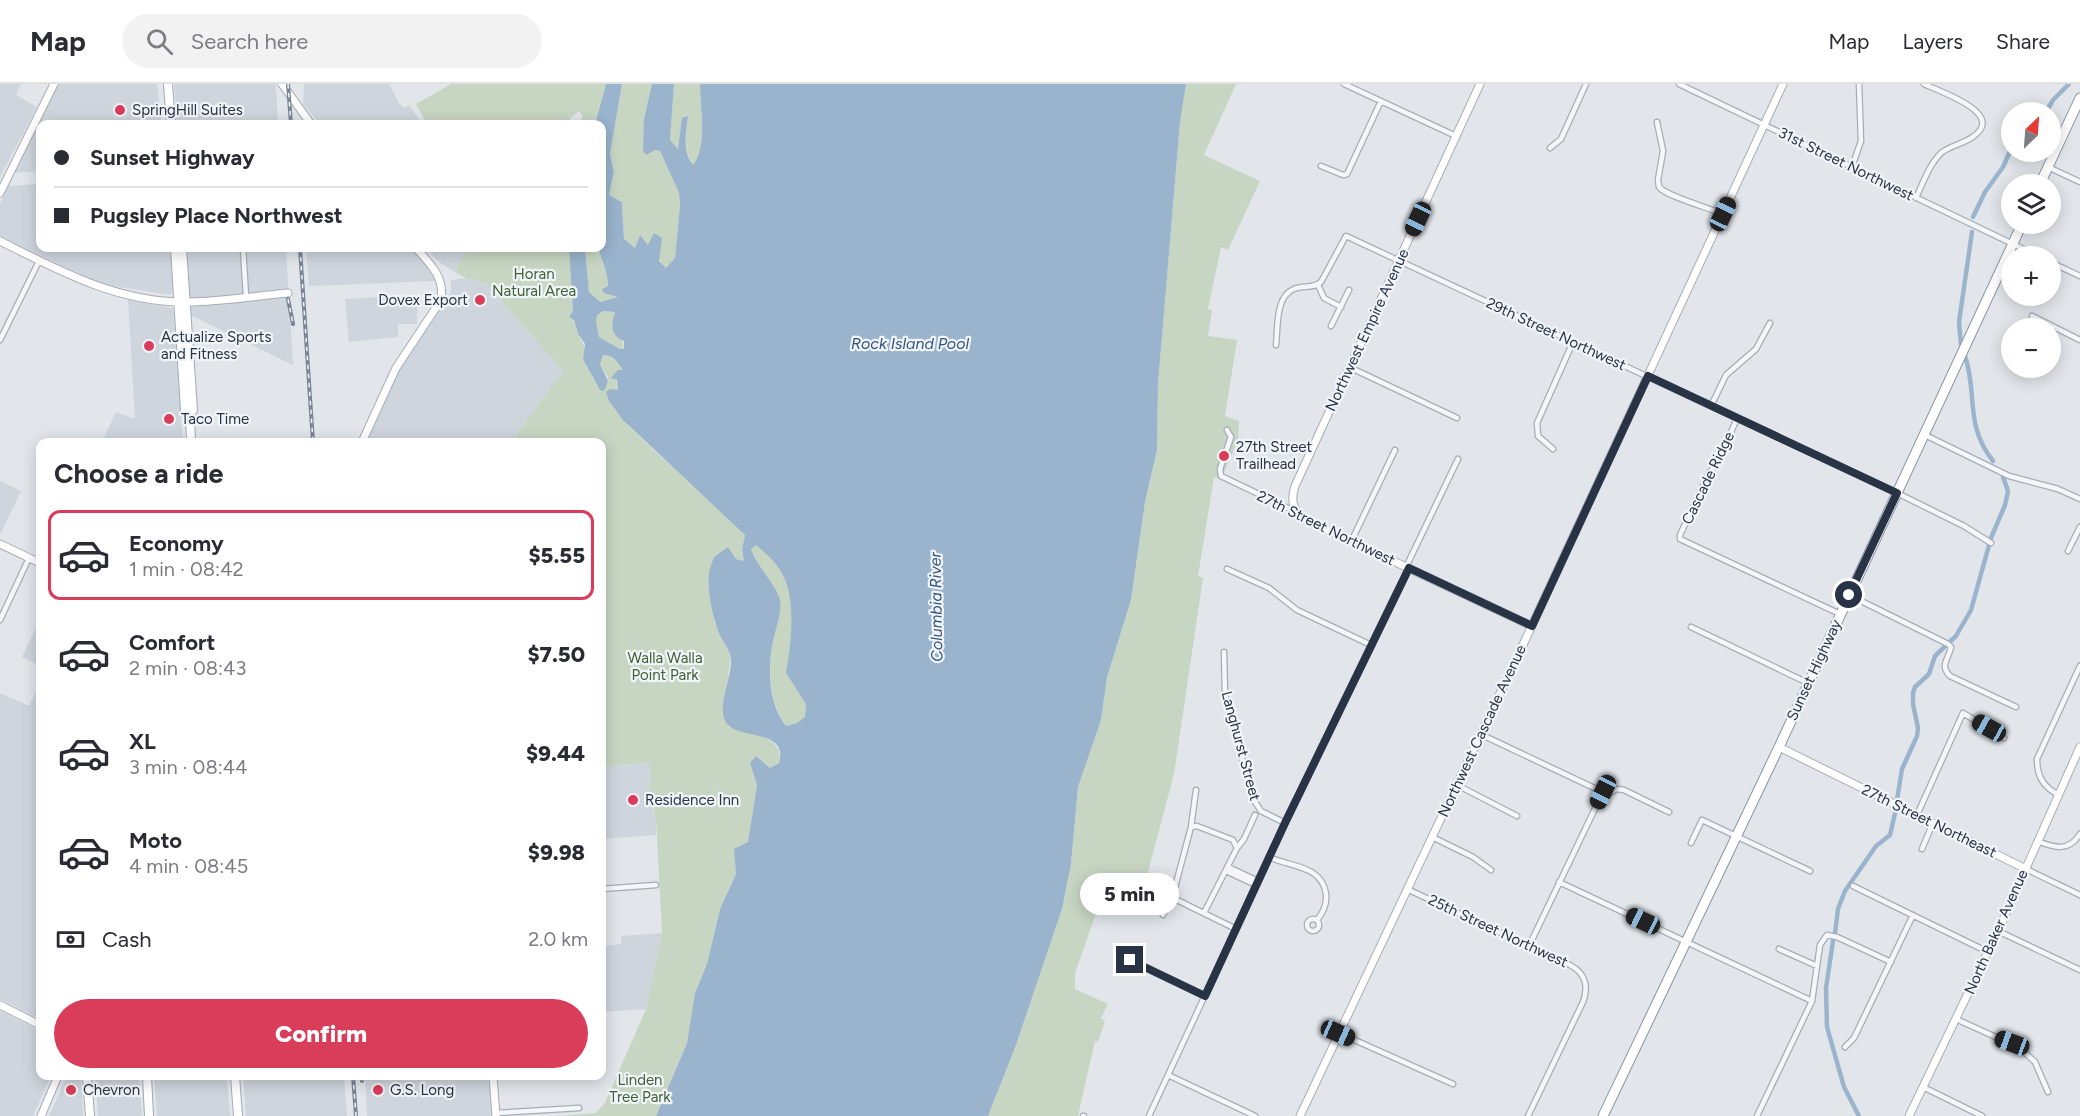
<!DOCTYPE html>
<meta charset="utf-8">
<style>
:root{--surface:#fff;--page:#f2f2f3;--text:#2b2b33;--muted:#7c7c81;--line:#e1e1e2;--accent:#d93d59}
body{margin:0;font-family:Figtree,sans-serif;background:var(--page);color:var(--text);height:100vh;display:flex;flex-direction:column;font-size:22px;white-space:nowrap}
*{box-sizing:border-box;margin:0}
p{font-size:20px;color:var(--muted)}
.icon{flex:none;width:33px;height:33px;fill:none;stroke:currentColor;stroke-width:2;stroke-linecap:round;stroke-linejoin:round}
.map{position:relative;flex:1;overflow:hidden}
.side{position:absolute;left:36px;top:354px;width:570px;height:642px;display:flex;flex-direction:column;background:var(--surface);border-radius:12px;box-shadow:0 3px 15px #0003}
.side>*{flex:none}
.top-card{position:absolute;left:36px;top:36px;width:570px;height:132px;border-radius:12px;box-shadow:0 3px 15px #0003;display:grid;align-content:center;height:132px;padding:0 18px;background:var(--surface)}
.needle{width:39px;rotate:25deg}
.tools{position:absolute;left:2001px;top:18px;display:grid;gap:12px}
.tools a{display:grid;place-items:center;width:60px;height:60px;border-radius:50%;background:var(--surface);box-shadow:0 3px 15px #0003;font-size:30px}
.end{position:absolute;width:27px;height:27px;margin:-14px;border:8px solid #283345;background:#fff;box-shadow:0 0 0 3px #fff}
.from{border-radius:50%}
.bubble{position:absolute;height:42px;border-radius:21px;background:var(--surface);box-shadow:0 3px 15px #0003;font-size:20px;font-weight:800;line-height:42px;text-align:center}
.car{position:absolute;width:18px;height:36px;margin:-18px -9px;border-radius:8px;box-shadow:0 0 4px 2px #0007;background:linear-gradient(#222 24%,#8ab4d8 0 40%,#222 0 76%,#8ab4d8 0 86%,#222 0)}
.top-card b{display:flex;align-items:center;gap:21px;height:57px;font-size:22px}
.top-card b+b{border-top:2px solid var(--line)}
.top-card i{width:15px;height:15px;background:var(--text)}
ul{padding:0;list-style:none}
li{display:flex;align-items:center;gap:18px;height:90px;margin:0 12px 9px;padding:0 6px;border:3px solid transparent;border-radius:12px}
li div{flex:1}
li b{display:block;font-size:22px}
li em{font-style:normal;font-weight:800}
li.selected{border-color:var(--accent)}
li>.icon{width:54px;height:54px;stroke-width:1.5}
h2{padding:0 18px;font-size:27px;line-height:72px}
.pay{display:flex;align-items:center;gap:15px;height:66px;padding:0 18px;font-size:22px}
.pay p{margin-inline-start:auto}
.action{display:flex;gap:12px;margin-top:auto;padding:12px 18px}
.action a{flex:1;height:69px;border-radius:36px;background:var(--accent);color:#fff;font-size:24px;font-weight:800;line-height:69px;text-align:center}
header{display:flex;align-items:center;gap:36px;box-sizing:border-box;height:84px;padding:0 30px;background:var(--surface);border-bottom:2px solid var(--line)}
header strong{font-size:28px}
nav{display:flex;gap:33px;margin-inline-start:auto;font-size:21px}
.search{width:420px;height:54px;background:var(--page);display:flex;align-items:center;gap:15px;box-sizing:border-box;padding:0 21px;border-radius:33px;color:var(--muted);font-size:22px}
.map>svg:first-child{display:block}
</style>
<header>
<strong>Map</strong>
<div class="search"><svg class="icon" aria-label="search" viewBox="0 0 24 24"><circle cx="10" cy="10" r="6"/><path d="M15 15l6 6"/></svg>Search here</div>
<nav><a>Map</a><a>Layers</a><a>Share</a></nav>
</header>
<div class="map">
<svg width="2080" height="1032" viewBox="0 0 2080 1032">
<rect width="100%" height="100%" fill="#e2e6eb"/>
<path fill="#cfd5dd" d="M0 0H21L16 11 37 23 0 93Z
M57 0H157L162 40H40V87L14 89Z
M174 0H276L278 40H177Z
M304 0H389L399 19 404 24 409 21 422 40H320L303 20Z
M40 100V164H170L173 206 171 211 100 200 0 152V120L8 102Z
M185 164H286L293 281 190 231Z
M306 164H414L437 197 309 202Z
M426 164H467L455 188 440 179Z
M466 194 486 199 563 287 511 358H367L399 285 448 215 451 207V196Z
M418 211 417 240H398V253L349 258 345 215Z
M128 215 173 224 183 358H102L116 328 135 335Z
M0 397 21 407 0 451Z
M40 535V582L22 573Z
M40 599V935L0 915V609L29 622Z
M649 679 651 694 648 705 654 716 653 725 656 734V751L602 755V682Z
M662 849 646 925 602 928V862L621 860V852Z
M0 927 40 947V992H51L33 1032H0Z
M67 992H81L83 1032H49Z
M95 992H139L142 1032H98Z
M154 992H227L230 1032H157Z
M243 992H344L347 1032H246Z
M365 992H490L492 1032H367Z"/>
<path fill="#c7d6c2" d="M451 0H606L595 40H581L582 31 579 27 570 34 571 40H427L416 20Z
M622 0H652L644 35 655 66 660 67 679 109 680 121 675 174 666 185 640 151 635 164 624 155 622 118 609 111 614 88 610 70Z
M674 0H700C700 25 708 60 693 81 683 67 686 49 688 32L678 65 670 56Z
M1186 0H1236L1204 71 1260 97 1228 166 1221 163 1208 225 1212 226 1208 252 1237 256 1225 332 1239 337 1238 356 1221 396 1214 393 1198 492 1203 494 1174 690 1138 825 1103 810 1075 889V905L1108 920 1101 934 1105 937 1098 958 1095 957 1078 1032H988L1016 961 1062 825 1071 780 1078 703 1101 636 1107 593 1131 516 1145 418 1157 366 1158 300 1180 38Z
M467 164H569L573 226 569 232C576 237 575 242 578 250 583 260 587 264 583 275L589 282 594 297 608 299V294L600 280 603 271C613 271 618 279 623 286L616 294 618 306H615L611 319 628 341 657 369 738 441 745 451 742 465 744 477 736 475 728 464 714 537 731 573 723 623 729 643C748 648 786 653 779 679L770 684 756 672 750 679 757 701 748 758 735 765 736 790 720 825 707 880 695 909 687 959 656 1032H558L596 1029 605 1019 646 925 662 849 656 734C652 722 655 717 648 705L651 694 649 679 602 682V358H511L563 287 486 199 466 194 455 188Z
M585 164H598C602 176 608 189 608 202L602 205 619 213 599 218 589 208Z
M603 227 616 228 624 265H620L599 253 596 237 597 230Z
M756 460C765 469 775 477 781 488 797 514 791 560 787 589L806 620 805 634 797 639 786 642C769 619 767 581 774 553 777 541 781 530 779 517 777 502 757 481 751 465Z"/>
<path fill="#9ab4ce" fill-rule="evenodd" d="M606 0H622L610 70 614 88 609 111 622 118 624 155 635 164 640 151 648 161 654 149 662 154 659 177 666 184 675 174 680 121 679 109 660 67 655 66 646 71 643 67 644 35 652 0H674L670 56 678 65 682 34 688 32C686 49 682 67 693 81 708 61 700 24 700 0H1186L1180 38 1158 300 1157 366 1145 418 1131 516 1107 593 1101 636 1078 703 1071 780 1062 825 1016 961 988 1032H656L687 959 695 909 707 880 720 825 736 790 734 765 748 758 757 701 750 679 756 672 770 684 779 679C789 646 741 655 728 641 714 626 733 592 731 574 730 567 722 556 719 549 713 534 707 507 709 491 709 485 712 479 714 473L728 463 736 475 744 477 742 465 745 451 623 336 609 317 606 308 610 305 618 306 617 296 611 294 618 286H623C618 279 613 270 603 271L600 280 608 297 604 307 600 306 583 275 585 260 578 250 574 236 569 233 573 226 569 164H585L589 208 600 218 618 213 604 209 602 205 608 202C608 189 602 176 598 164H602V40H595ZM603 227 615 228C611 240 610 252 624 257V265H620L599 253 596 237 597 231ZM756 461C765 469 775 477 781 488 797 514 791 560 786 589L806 620 805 633 797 639 786 642C768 620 767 581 774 553 777 541 783 525 779 513 772 495 757 482 751 465Z"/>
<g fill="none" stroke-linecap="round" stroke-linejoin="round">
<path stroke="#9ab4ce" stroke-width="4.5" d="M2046 28 2053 16 2069 0
M1973 133 1985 108 2003 83 2012 63
M1961 261 1959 238 1972 148
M1965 272C1978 311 1964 340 1993 377
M1897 716 1902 685 1917 652 1918 644 1913 620V609L1915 603 1929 590 1935 572 1956 552 1971 526 1991 454 2005 421 2008 407 2003 393
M1835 849 1838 825 1845 807 1876 762 1890 751 1896 725
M1833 857 1826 904 1827 943 1844 1003 1859 1032"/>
<defs>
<path id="street" d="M1344 0 1456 52
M1679 0 2038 172
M1657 38 1663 67 1658 96 1659 103C1666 112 1709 124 1723 130
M1550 64 1561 55 1586 0
M1321 82 1343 91 1347 90 1381 17
M1852 83 1861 57 1859 0
M2048 83 2080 98
M1916 114C1923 99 1929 81 1941 69 1951 61 1964 60 1974 52 2006 29 1938 7 1924 0
M243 164 246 212
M2050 178 2080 192
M1318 201 1324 214 1341 223
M2032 232 2080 256
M1331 242 1349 206
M0 256 39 177
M1276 261C1278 245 1275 212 1294 205 1304 201 1313 205 1321 198L1346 152 1897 409 1964 442 1991 459
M1349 283 1457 334
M1711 322 1726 291 1756 265 1770 239
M1737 334 1719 377 1709 389 1680 451V455L1840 530
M1227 346 1231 353 1220 385 1221 392 1296 428
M1925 351 2009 392 2058 405 2080 415
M1553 365 1538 352 1537 339 1573 258
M1351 458 1395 366
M2068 467 2080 443
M1406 483 1458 375
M1227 485 1269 504 1297 526 1371 561
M1849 511 1948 560 1951 563C1949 575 1939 581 1950 592L2016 623
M0 536 29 474
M1691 543 1808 599
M1224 568 1225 611 1229 628 1237 648 1240 668 1255 718 1261 727 1285 739
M1480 650 1607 710 1617 705 1624 706 1669 728
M1457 701 1517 732
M2059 711C2043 703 2037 692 2037 675L2080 582
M1917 731 1963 629 2004 654
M1191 743 1196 706
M1432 753 1473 773 1491 786
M2037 757C2055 764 2069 768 2080 750
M1691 759 1702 736 1810 787
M1237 764 1244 755 1255 731
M1922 765 1933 739
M1269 773C1290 783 1322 781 1326 810 1327 820 1324 828 1317 836
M1228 783 1258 797
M2026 785 2080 811
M1226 787 1256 801
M1559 798 1812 917
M1853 802 1988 868
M602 805 656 801
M1407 805 1570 881C1585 889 1589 902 1583 918L1528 1032
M1204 829 1237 764 1233 756 1197 742 1191 743 1174 807 1175 815 1236 845
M1163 831 1169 818 1175 815
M1307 841a6 6 0 1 1 12 0a6 6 0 1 1-12 0Z
M1998 847 2080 886
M1529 862 1603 708
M1779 865 1817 882
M1119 871 1205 912
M1956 935 2020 964 2035 978 2048 1008
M1339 949 1453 1000
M1845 963 1854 954 1913 831
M1168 991 1255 1032
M1923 1003 1982 1032
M496 1029 579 1024
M1083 1032H1084
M1149 1032 1285 739 1409 485
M1757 1032 1812 917 1820 861 1827 851 1837 853 1891 878"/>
<path id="secondary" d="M282 0 311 40
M1480 0 1295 402C1289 420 1295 429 1310 438L1532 542
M0 109 54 0
M0 157C60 187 118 219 187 218 221 218 255 212 288 209
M362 358 396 284 441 216C445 193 430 180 416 164
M0 460 40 479
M1779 663 2024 784
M0 921 40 941
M493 992 496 1032
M41 1032 58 992
M1300 1032 1522 563 1783 0
M1909 1032 1998 847 2080 663"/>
<path id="primary" d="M168 0 171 40
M175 164 185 326 190 331 191 358
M182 164 193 326 190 331
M87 992 90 1032
M147 992 149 1032
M235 992 238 1032"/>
<path id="highway" d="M2040 100 2080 14
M1603 1032 1779 663 2022 140"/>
</defs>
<use href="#street" stroke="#a6adb6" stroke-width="7"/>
<use href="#secondary" stroke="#a6adb6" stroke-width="9"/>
<use href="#primary" stroke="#a0aab8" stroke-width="10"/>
<use href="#highway" stroke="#8893a3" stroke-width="11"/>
<use href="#street" stroke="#f5f6f9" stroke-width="4.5"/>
<use href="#secondary" stroke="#fff" stroke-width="7"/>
<use href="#primary" stroke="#fff" stroke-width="8"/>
<use href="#highway" stroke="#fff" stroke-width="9"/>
<defs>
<path id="rail" d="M288 0 291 40
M300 164 313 358
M288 215 293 240
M353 992 356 1032
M362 992V997"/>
</defs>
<use href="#rail" stroke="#7a8596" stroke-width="4"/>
<use href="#rail" stroke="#f1f4f8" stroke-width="1.5" stroke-dasharray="4.5" stroke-linecap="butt"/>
</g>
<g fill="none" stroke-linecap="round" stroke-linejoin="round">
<path stroke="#283345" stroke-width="8" d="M1130 876 1205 912 1285 739 1409 484 1532 542 1648 292 1897 409 1849 511"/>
</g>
<g fill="#d93d59" stroke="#f1f4f8" stroke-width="2">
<circle cx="120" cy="26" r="6"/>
<circle cx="480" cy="216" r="6"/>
<circle cx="149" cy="262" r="6"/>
<circle cx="169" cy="335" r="6"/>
<circle cx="1224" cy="372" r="6"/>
<circle cx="633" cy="716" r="6"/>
<circle cx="71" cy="1006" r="6"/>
<circle cx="378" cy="1006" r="6"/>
</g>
<g text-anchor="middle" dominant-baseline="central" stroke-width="4.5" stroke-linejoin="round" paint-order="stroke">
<g font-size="15" fill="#283345" stroke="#f1f4f8" text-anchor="start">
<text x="132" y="26">SpringHill Suites</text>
<text x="468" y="216" text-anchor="end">Dovex Export</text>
<text x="161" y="253">Actualize Sports<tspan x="161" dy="17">and Fitness</tspan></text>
<text x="181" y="335">Taco Time</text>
<text x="1236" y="363">27th Street<tspan x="1236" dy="17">Trailhead</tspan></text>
<text x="645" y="716">Residence Inn</text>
<text x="83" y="1006">Chevron</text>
<text x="390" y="1006">G.S. Long</text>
</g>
<g font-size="15" fill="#283345" stroke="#f1f4f8">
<text transform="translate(1846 80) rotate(26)">31st Street Northwest</text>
<text transform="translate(1367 246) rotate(-65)">Northwest Empire Avenue</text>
<text transform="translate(1556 250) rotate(25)">29th Street Northwest</text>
<text transform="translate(1708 394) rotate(-64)">Cascade Ridge</text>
<text transform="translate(1326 444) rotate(26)">27th Street Northwest</text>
<text transform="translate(1814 586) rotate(-65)">Sunset Highway</text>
<text transform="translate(1482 647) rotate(-65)">Northwest Cascade Avenue</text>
<text transform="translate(1241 662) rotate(75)">Langhurst Street</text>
<text transform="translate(1929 737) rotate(26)">27th Street Northeast</text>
<text transform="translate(1498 847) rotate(25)">25th Street Northwest</text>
<text transform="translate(1996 848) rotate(-66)">North Baker Avenue</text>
</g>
<g font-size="15" fill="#3e6234" stroke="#f1f4f8">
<text x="534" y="190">Horan<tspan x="534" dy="17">Natural Area</tspan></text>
<text x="665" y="574">Walla Walla<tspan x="665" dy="17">Point Park</tspan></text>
<text x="640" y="996">Linden<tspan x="640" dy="17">Tree Park</tspan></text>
</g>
<g font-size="16" font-style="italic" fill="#2f537c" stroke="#f1f4f8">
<text x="910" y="259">Rock Island Pool</text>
<text transform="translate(936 523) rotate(-91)">Columbia River</text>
</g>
</g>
</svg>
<div class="tools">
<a><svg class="needle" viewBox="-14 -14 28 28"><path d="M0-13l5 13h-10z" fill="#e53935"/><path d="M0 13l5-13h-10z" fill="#7c7c81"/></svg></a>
<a><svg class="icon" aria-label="layers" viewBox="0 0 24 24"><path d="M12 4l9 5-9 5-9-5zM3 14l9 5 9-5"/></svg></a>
<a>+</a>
<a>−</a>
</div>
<i class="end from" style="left:1849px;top:511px"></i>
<i class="end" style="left:1130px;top:876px"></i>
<div class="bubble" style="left:1080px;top:789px;width:99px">5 min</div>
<i class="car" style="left:1723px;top:130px;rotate:25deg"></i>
<i class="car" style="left:1418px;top:135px;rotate:205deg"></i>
<i class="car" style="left:1989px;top:644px;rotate:299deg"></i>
<i class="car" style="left:1603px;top:708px;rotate:206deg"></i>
<i class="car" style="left:1643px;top:837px;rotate:295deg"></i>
<i class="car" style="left:1338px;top:949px;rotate:114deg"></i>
<i class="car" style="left:2012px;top:959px;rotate:290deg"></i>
<div class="top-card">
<b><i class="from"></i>Sunset Highway</b>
<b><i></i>Pugsley Place Northwest</b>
</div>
<section class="side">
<h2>Choose a ride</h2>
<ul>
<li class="selected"><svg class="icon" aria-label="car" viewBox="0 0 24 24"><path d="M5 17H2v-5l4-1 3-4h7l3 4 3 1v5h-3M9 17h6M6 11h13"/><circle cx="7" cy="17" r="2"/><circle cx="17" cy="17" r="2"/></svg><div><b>Economy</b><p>1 min · 08:42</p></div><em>$5.55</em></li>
<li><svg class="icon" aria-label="car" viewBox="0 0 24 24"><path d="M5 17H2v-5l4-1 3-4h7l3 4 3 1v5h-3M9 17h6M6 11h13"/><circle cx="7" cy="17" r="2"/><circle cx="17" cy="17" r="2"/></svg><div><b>Comfort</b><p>2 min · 08:43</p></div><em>$7.50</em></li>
<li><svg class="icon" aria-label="car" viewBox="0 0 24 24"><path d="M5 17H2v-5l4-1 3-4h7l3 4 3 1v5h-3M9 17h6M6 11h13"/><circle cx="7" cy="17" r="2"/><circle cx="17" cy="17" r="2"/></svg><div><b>XL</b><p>3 min · 08:44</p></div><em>$9.44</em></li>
<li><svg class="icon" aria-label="car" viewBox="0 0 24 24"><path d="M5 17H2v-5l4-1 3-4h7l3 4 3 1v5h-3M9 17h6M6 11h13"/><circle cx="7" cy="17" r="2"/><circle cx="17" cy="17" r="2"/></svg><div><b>Moto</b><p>4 min · 08:45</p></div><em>$9.98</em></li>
</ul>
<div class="pay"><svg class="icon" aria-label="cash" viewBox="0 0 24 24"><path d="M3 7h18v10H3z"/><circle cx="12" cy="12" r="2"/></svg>Cash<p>2.0 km</p></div>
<div class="action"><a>Confirm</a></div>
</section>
</div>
